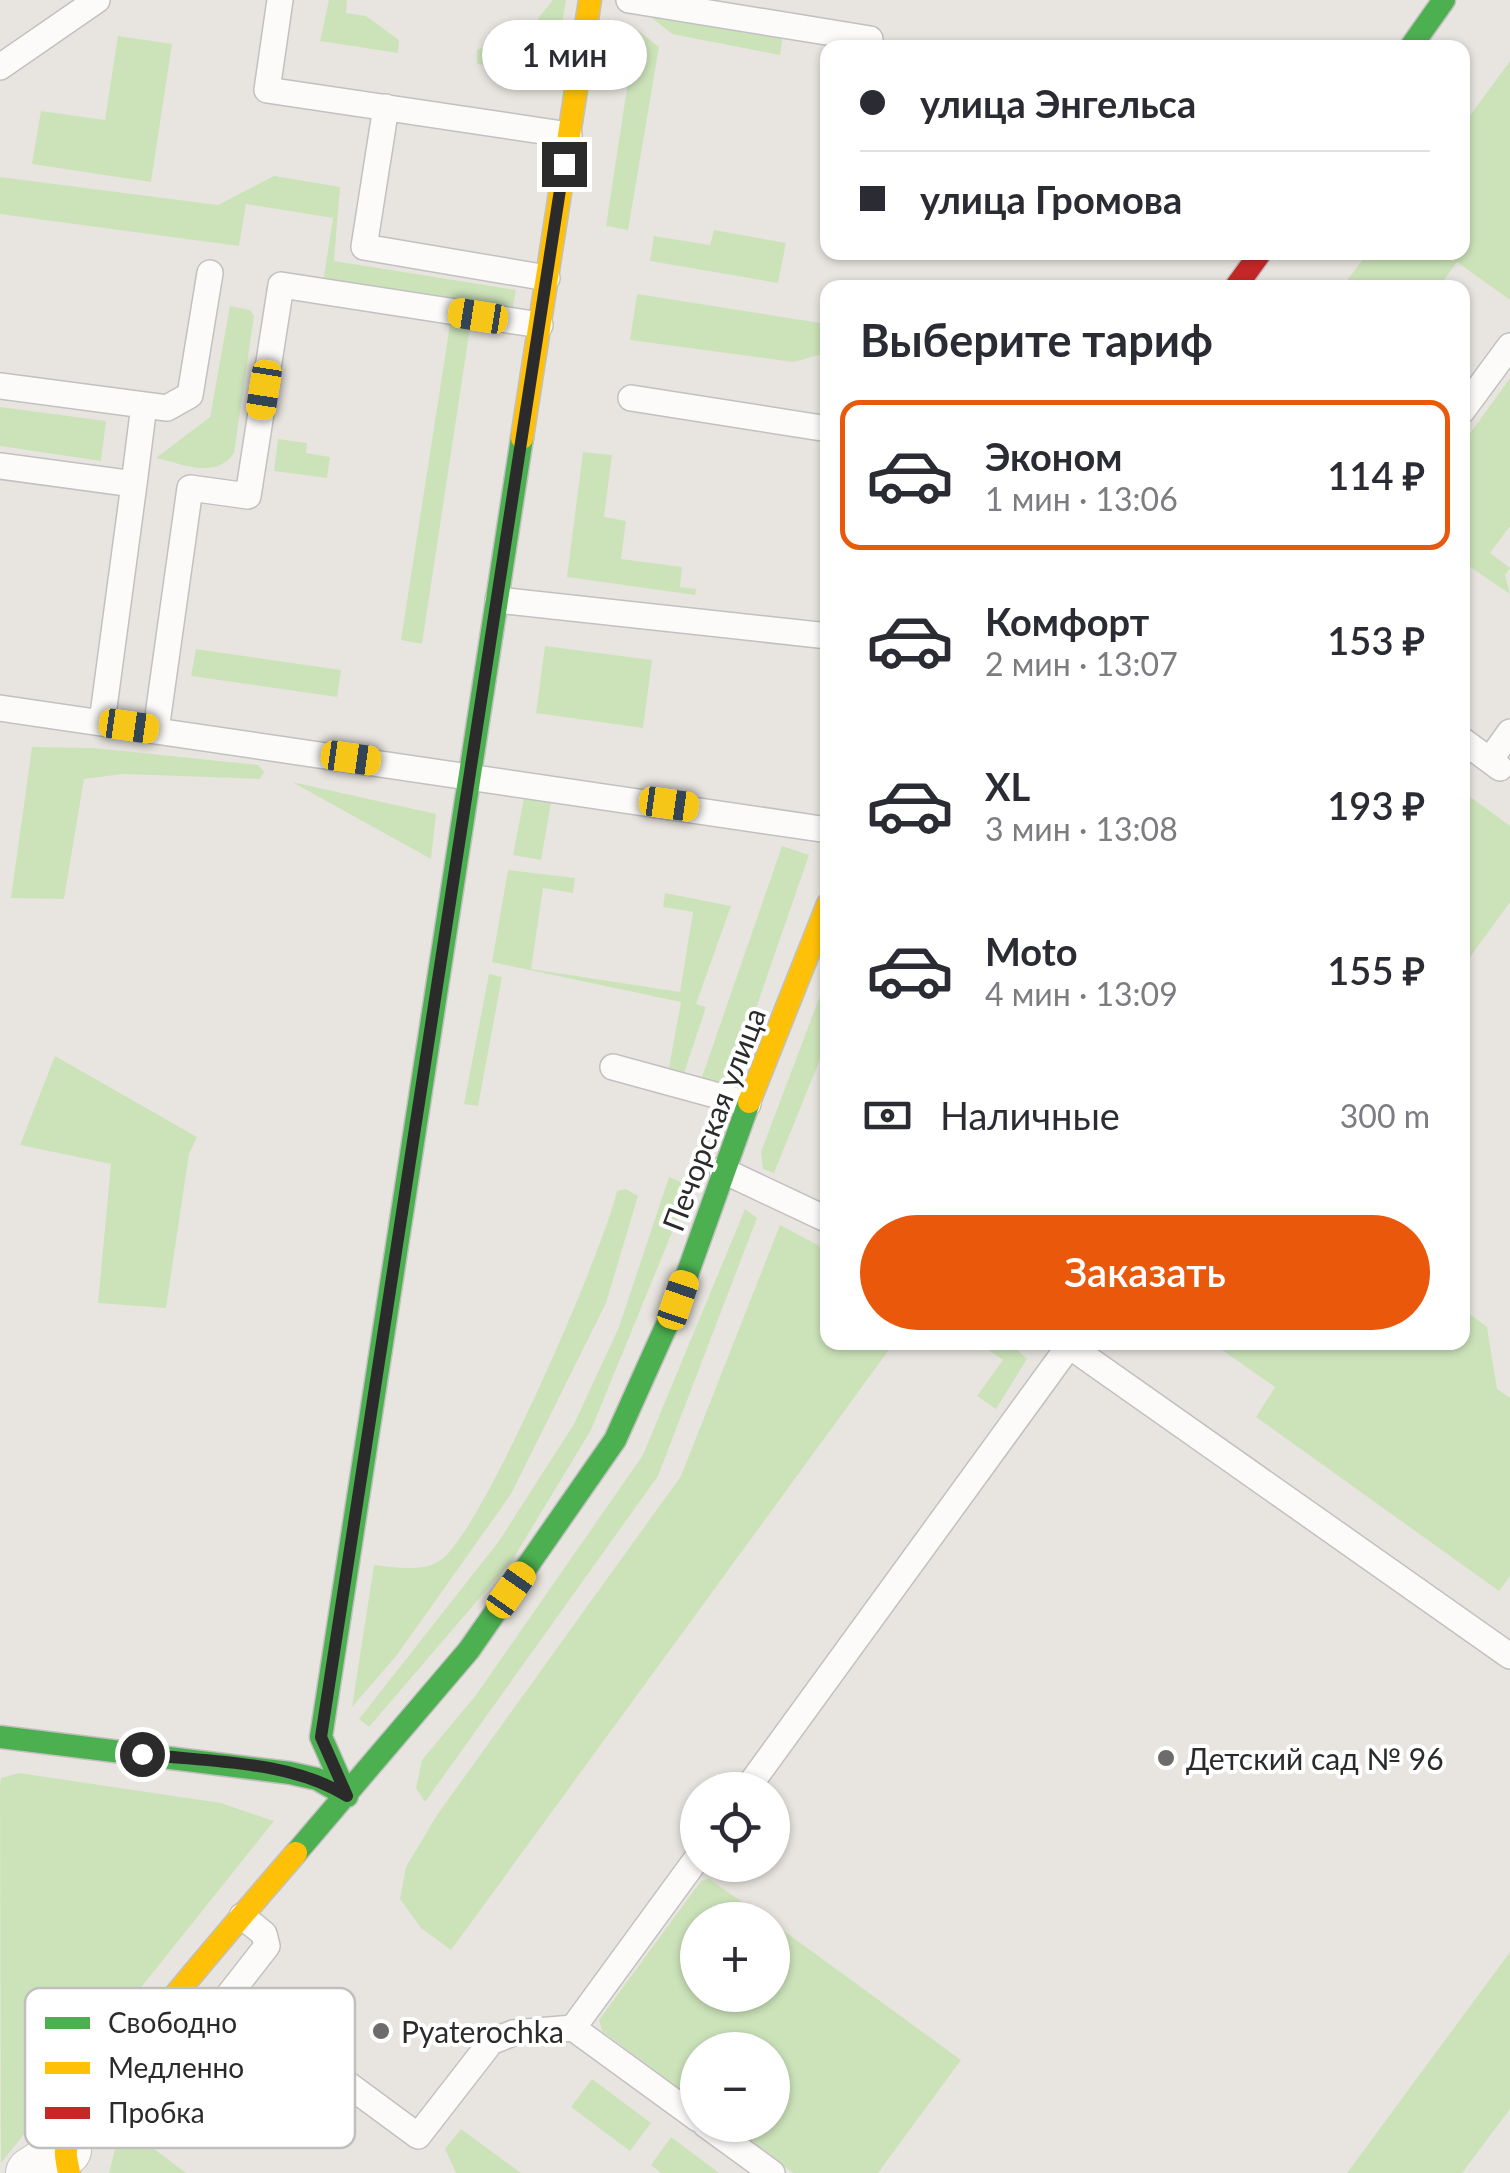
<!DOCTYPE html>
<html lang="ru">
<meta charset="utf-8">
<style>
:root{--surface:#fff;--page:#f7f7f7;--text:#2b2b33;--muted:#7c7c81;--line:#e1e1e2;--accent:#ea580c}
body{margin:0;font-family:Lato,sans-serif;background:var(--page);color:var(--text);height:100vh;display:flex;flex-direction:column;font-size:38px;white-space:nowrap}
*{box-sizing:border-box;margin:0}
p{font-size:32px;color:var(--muted)}
.icon{flex:none;width:55px;height:55px;fill:none;stroke:currentColor;stroke-width:2;stroke-linecap:round;stroke-linejoin:round}
.map{position:relative;flex:1;overflow:hidden}
.details{position:absolute;left:820px;top:280px;width:650px;height:1070px;display:flex;flex-direction:column;background:var(--surface);border-radius:20px;box-shadow:0 2px 8px #0004}
.details>*{flex:none}
.top-card{position:absolute;left:820px;top:40px;width:650px;height:220px;border-radius:20px;box-shadow:0 2px 8px #0004;display:grid;align-content:center;height:220px;padding:0 40px;background:var(--surface)}
.controls{position:absolute;left:680px;top:1772px;display:grid;gap:20px}
.controls a{display:grid;place-items:center;width:110px;height:110px;border-radius:50%;background:var(--surface);box-shadow:0 2px 8px #0004;font-size:50px}
.end{position:absolute;width:45px;height:45px;margin:-22px;border:12px solid #2b2b2b;background:#fff;box-shadow:0 0 0 5px #fff}
.from{border-radius:50%}
.bubble{position:absolute;height:70px;border-radius:35px;background:var(--surface);box-shadow:0 2px 8px #0004;font-size:32px;font-weight:600;line-height:70px;text-align:center}
.car{position:absolute;width:30px;height:60px;margin:-30px -15px;border-radius:12px;box-shadow:0 0 8px 2px #0007;background:linear-gradient(#f5c518 24%,#345 0 40%,#f5c518 0 76%,#345 0 86%,#f5c518 0)}
.top-card b{display:flex;align-items:center;gap:35px;height:95px;font-size:38px}
.top-card b+b{border-top:2px solid var(--line)}
.top-card i{width:25px;height:25px;background:var(--text)}
ul{padding:0;list-style:none}
li{display:flex;align-items:center;gap:30px;height:150px;margin:0 20px 15px;padding:0 20px;border:5px solid transparent;border-radius:20px}
li div{flex:1}
li b{display:block;font-size:38px}
li em{font-style:normal;font-weight:600}
li.on{border-color:var(--accent)}
li>.icon{width:90px;height:90px;stroke-width:1.5}
h2{padding:0 40px;font-size:45px;line-height:120px}
.pay{display:flex;align-items:center;gap:25px;height:110px;padding:0 40px;font-size:38px}
.pay p{margin-inline-start:auto}
.primary-button{display:flex;gap:20px;margin-top:auto;padding:20px 40px}
.primary-button a{flex:1;height:115px;border-radius:60px;background:var(--accent);color:#fff;font-size:40px;font-weight:600;line-height:115px;text-align:center}
.map>svg:first-child{display:block}
</style>
<div class="map">
<svg width="1510" height="2173" viewBox="0 0 1510 2173">
<rect width="100%" height="100%" fill="#e8e5e0"/>
<path fill="#cce3ba" d="M329 0H347L346 13 366 16 399 40 398 53 320 41Z
M553 0H566L554 74 477 64V50L517 32 535 34 539 17Z
M642 10 783 34 780 55 672 34Z
M636 29 659 47 628 230 606 226Z
M118 36 172 44 151 182 32 164 41 111 105 120Z
M1510 61V300L1457 262 1439 287H1342L1368 253 1462 252 1463 125Z
M274 176 340 187 334 261 516 290 512 312 323 283 333 218 246 204 239 246 0 214V177L218 205Z
M714 230 786 243 778 283 650 261 654 236 710 245Z
M637 294 827 324V353L793 362 630 340Z
M230 306 250 310 254 316 234 453C215 480 184 464 156 458L210 417Z
M451 318 471 321 422 644 401 640Z
M1510 378V526L1490 553 1510 568 1505 575 1510 594 1463 562V443Z
M0 407 106 421 101 461 0 446Z
M278 439 307 443 306 453 330 457 327 478 274 471Z
M583 452 612 455 604 517 626 521 621 559 682 567 680 587 696 589 695 595 567 577Z
M545 646 652 660 643 728 536 713Z
M196 649 341 670 337 697 191 676Z
M32 747 94 748 258 765 264 772 260 779 123 774 84 779 64 899 11 898Z
M292 782 436 814 431 859Z
M1462 791 1510 826V902L1463 967Z
M524 798 551 803 541 860 513 855Z
M782 846 809 855 728 1089 701 1080Z
M508 870 575 878 573 893 543 888 531 969 680 992 693 912 663 907 665 893 731 906 696 1004 706 1007 683 1076 668 1073 681 1002 492 962Z
M489 974 502 977 478 1106 464 1104Z
M827 977V1042L774 1173 763 1169 761 1152Z
M55 1056 197 1137 189 1154 166 1308 98 1303 111 1164 20 1145Z
M669 1177 691 1186 591 1430 513 1559 369 1727 359 1719 499 1541 574 1424 619 1327Z
M626 1189 638 1196 606 1303 511 1494 397 1655 352 1707 374 1565C395 1567 424 1573 442 1559 484 1527 604 1249 617 1191Z
M745 1209 757 1218 658 1476 425 1802 416 1788 422 1760 476 1695 643 1455Z
M780 1225 827 1250 828 1342 894 1343 451 1950 421 1928 400 1899 406 1867 437 1815 681 1476Z
M1463 1309 1487 1327 1497 1389 1510 1398V1576L1499 1591 1256 1417 1275 1387 1212 1343 1462 1342Z
M979 1343H1010L1027 1359 996 1409 977 1396 1003 1360Z
M19 1773 221 1803 274 1821 1 2163 0 1785 1 1778Z
M709 1879 768 1920H698V1995H772L773 1923 961 2060 878 2173H793L728 2125H772V2050H698L697 2102 602 2031 599 2020 701 1881Z
M1510 1952V2109L1462 2173H1347Z
M217 2016 226 2020V2034L141 2139 186 2173H109L120 2129 210 2017Z
M592 2079 651 2123 630 2151 571 2107Z
M461 2129 521 2173H456L445 2149Z
M671 2137 719 2173H661L651 2165Z"/>
<g fill="none" stroke-linecap="round" stroke-linejoin="round">
<defs>
<path id="lane" d="M280 0 267 90 569 135
M629 0 870 39
M0 67 97 0
M386 107 364 247 547 278
M0 386 167 408 190 395 210 273
M631 398 828 429
M1462 411 1510 346
M0 466 134 484 102 722
M134 484 144 405
M498 600 828 636
M0 708 828 830
M156 730 190 488 248 496 281 285 540 325
M1462 740 1500 768
M1490 760 1510 732
M613 1067 748 1104
M722 1170 828 1220
M1064 1342 1510 1656
M746 1790 1069 1346
M698 1857 573 2028 698 2119
M242 1916 264 1934 267 1946 228 1996 418 2136 491 2042 513 2033 573 2028
M706 2125 772 2173"/>
<path id="street" d="M31 2173 66 2150"/>
<path id="fast" d="M1410 48 1444 0
M0 1737 290 1773 317 1779 347 1796
M347 1796 321 1737 522 438
M296 1853 469 1650 615 1440 678 1300 749 1102"/>
<path id="slow" d="M522 438 590 0
M749 1102 828 904
M69 2173C68 2166 65 2157 66 2150 70 2111 260 1895 296 1853"/>
<path id="jam" d="M1235 288 1261 252"/>
</defs>
<use href="#lane" stroke="#c2c1c1" stroke-width="28"/>
<use href="#street" stroke="#c2c1c1" stroke-width="52"/>
<use href="#fast" stroke="#c2c1c1" stroke-width="25"/>
<use href="#slow" stroke="#c2c1c1" stroke-width="25"/>
<use href="#jam" stroke="#c2c1c1" stroke-width="25"/>
<use href="#lane" stroke="#fcfbfa" stroke-width="25"/>
<use href="#street" stroke="#fcfbfa" stroke-width="50"/>
<use href="#fast" stroke="#4caf50" stroke-width="22"/>
<use href="#slow" stroke="#ffc107" stroke-width="22"/>
<use href="#jam" stroke="#c62828" stroke-width="22"/>
</g>
<g fill="none" stroke-linecap="round" stroke-linejoin="round">
<path stroke="#2b2b2b" stroke-width="12" d="M142 1754C207 1762 290 1760 347 1796L321 1737 564 164"/>
</g>
<g fill="#6d6c6a" stroke="#fff" stroke-width="4">
<circle cx="1166" cy="1758" r="10"/>
<circle cx="381" cy="2031" r="10"/>
</g>
<g text-anchor="middle" dominant-baseline="central" stroke-width="8" stroke-linejoin="round" paint-order="stroke">
<g font-size="30" fill="#2b2b2b" stroke="#fff">
<text transform="translate(713 1119) rotate(-69)">Печорская улица</text>
</g>
<g font-size="30" fill="#2b2b2b" stroke="#fff" text-anchor="start">
<text x="1186" y="1758">Детский сад № 96</text>
<text x="401" y="2031">Pyaterochka</text>
</g>
</g>
<rect x="25" y="1988" width="330" height="160" rx="15" fill="#fff" stroke="#bfbfbf" stroke-width="2.5"/>
<rect x="45" y="2017" width="45" height="12" fill="#4caf50"/>
<rect x="45" y="2062" width="45" height="12" fill="#ffc107"/>
<rect x="45" y="2107" width="45" height="12" fill="#c62828"/>
<g font-size="28" fill="#2b2b2b">
<text x="108" y="2033">Свободно</text>
<text x="108" y="2078">Медленно</text>
<text x="108" y="2123">Пробка</text>
</g>
</svg>
<div class="controls">
<a><svg class="icon" aria-label="locate" viewBox="0 0 24 24"><circle cx="12" cy="12" r="6"/><path d="M12 2v4M12 18v4M2 12h4M18 12h4"/></svg></a>
<a>+</a>
<a>−</a>
</div>
<i class="end from" style="left:142px;top:1754px"></i>
<i class="end" style="left:564px;top:164px"></i>
<div class="bubble" style="left:482px;top:20px;width:165px">1 мин</div>
<i class="car" style="left:478px;top:316px;rotate:279deg"></i>
<i class="car" style="left:264px;top:390px;rotate:189deg"></i>
<i class="car" style="left:129px;top:726px;rotate:98deg"></i>
<i class="car" style="left:351px;top:758px;rotate:98deg"></i>
<i class="car" style="left:669px;top:804px;rotate:98deg"></i>
<i class="car" style="left:678px;top:1300px;rotate:19deg"></i>
<i class="car" style="left:511px;top:1590px;rotate:35deg"></i>
<div class="top-card">
<b><i class="from"></i>улица Энгельса</b>
<b><i></i>улица Громова</b>
</div>
<section class="details">
<h2>Выберите тариф</h2>
<ul>
<li class="on"><svg class="icon" aria-label="car" viewBox="0 0 24 24"><path d="M5 17H2v-5l4-1 3-4h7l3 4 3 1v5h-3M9 17h6M6 11h13"/><circle cx="7" cy="17" r="2"/><circle cx="17" cy="17" r="2"/></svg><div><b>Эконом</b><p>1 мин · 13:06</p></div><em>114 ₽</em></li>
<li><svg class="icon" aria-label="car" viewBox="0 0 24 24"><path d="M5 17H2v-5l4-1 3-4h7l3 4 3 1v5h-3M9 17h6M6 11h13"/><circle cx="7" cy="17" r="2"/><circle cx="17" cy="17" r="2"/></svg><div><b>Комфорт</b><p>2 мин · 13:07</p></div><em>153 ₽</em></li>
<li><svg class="icon" aria-label="car" viewBox="0 0 24 24"><path d="M5 17H2v-5l4-1 3-4h7l3 4 3 1v5h-3M9 17h6M6 11h13"/><circle cx="7" cy="17" r="2"/><circle cx="17" cy="17" r="2"/></svg><div><b>XL</b><p>3 мин · 13:08</p></div><em>193 ₽</em></li>
<li><svg class="icon" aria-label="car" viewBox="0 0 24 24"><path d="M5 17H2v-5l4-1 3-4h7l3 4 3 1v5h-3M9 17h6M6 11h13"/><circle cx="7" cy="17" r="2"/><circle cx="17" cy="17" r="2"/></svg><div><b>Moto</b><p>4 мин · 13:09</p></div><em>155 ₽</em></li>
</ul>
<div class="pay"><svg class="icon" aria-label="cash" viewBox="0 0 24 24"><path d="M3 7h18v10H3z"/><circle cx="12" cy="12" r="2"/></svg>Наличные<p>300 m</p></div>
<div class="primary-button"><a>Заказать</a></div>
</section>
</div>
